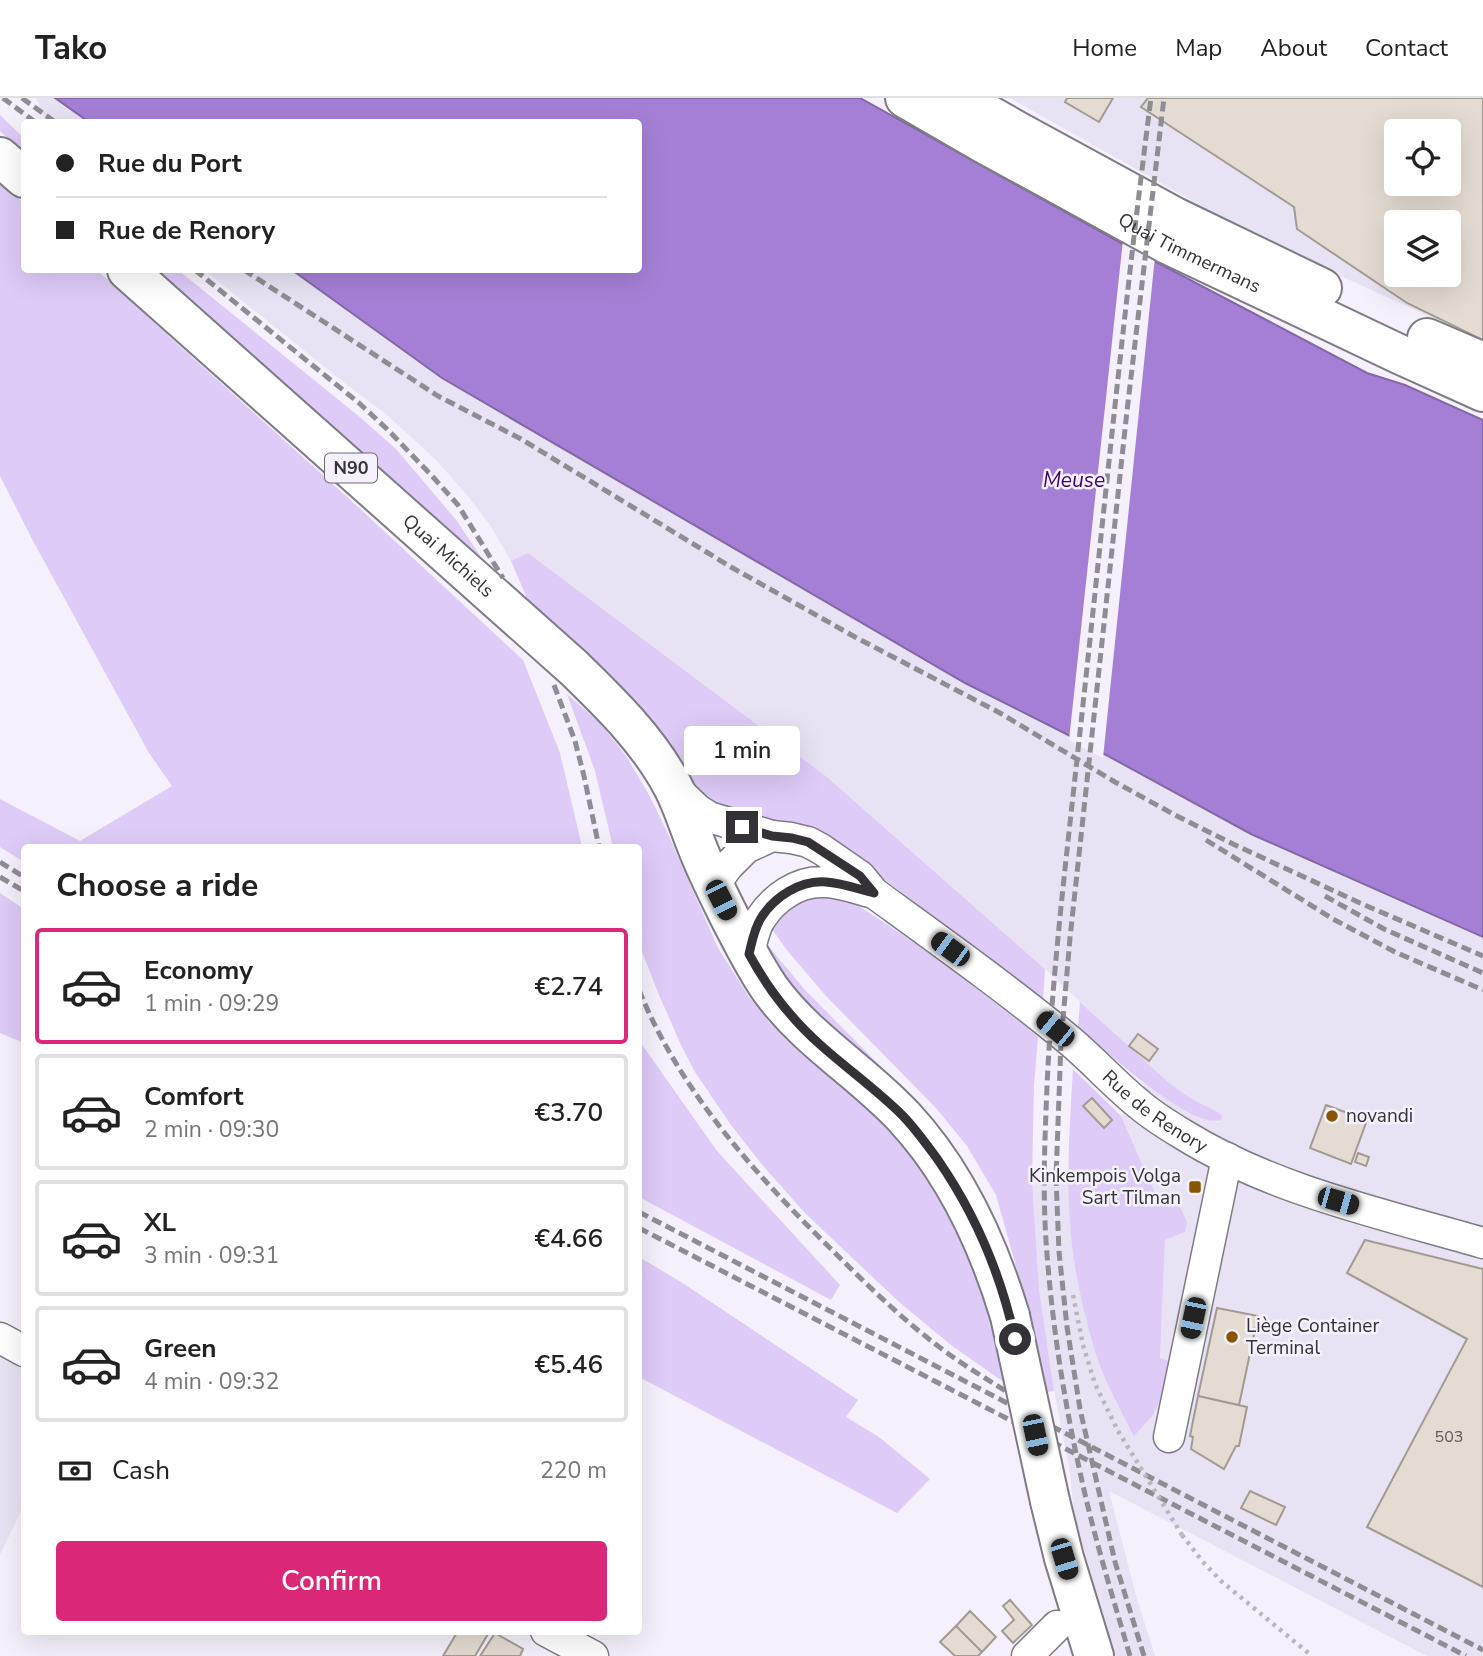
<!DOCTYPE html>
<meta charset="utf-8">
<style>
:root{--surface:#fff;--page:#f6f6f6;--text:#222;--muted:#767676;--line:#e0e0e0;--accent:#db2777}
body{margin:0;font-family:"Nunito Sans",sans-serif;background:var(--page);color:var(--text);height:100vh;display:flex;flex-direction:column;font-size:26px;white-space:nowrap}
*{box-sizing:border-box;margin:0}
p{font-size:23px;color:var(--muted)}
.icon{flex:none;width:38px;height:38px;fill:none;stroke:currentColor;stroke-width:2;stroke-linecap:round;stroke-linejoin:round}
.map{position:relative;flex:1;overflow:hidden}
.side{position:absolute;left:21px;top:746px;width:621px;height:791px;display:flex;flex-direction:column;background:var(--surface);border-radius:7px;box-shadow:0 7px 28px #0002}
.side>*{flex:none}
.banner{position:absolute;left:21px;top:21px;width:621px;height:154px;border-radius:7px;box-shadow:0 7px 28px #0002;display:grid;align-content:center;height:154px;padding:0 35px;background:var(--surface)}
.buttons{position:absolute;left:1384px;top:21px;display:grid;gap:14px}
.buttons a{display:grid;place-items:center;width:77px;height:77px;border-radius:7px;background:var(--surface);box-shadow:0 7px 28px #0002;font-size:35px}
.end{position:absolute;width:32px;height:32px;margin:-16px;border:9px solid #343236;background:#fff;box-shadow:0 0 0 4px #fff}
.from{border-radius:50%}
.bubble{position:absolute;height:49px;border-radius:7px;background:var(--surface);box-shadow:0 7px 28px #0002;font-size:23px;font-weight:600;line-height:49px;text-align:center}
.car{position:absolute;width:21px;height:42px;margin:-21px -10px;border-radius:9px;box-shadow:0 0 5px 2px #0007;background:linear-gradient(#222 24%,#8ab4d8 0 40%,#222 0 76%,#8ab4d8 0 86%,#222 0)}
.banner b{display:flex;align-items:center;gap:24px;height:66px;font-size:26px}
.banner b+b{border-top:2px solid var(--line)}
.banner i{width:18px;height:18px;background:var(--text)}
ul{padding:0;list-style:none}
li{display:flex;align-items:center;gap:21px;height:116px;margin:0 14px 10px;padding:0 21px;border:4px solid var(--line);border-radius:7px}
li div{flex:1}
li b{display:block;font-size:26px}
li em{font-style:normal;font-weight:600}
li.active{border-color:var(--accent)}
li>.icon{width:63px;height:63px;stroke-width:1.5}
h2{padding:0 35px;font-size:32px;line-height:84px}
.pay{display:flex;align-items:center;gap:18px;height:77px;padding:0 35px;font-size:26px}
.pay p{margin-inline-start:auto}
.button{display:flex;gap:14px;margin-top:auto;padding:14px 35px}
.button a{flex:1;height:80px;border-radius:7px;background:var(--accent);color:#fff;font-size:28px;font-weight:600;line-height:80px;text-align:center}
header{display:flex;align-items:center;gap:42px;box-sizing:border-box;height:98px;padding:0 35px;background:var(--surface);border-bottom:2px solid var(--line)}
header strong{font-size:33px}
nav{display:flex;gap:38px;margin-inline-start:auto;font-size:24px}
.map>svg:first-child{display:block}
</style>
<header>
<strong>Tako</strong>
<nav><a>Home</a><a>Map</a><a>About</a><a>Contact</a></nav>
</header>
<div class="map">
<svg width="1483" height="1558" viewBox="0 0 1483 1558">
<rect width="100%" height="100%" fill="#f5f0fb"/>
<path fill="#e9e2f4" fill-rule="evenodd" d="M36 0H55L89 24H46Z
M1010 0H1483V243L1264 143ZM1396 33H1449V86H1396ZM1396 124H1449V177H1396Z
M204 172H292L442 280 965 585 1086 646 1251 736 1483 839V1558H1427L1109 1393 1137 1501 1155 1558H1116L1074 1419 1070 1374 1054 1293 1039 1191 1032 1081 1069 1080 1070 1124 1075 1168 1115 1303 1135 1337 1173 1264 1160 1260 1165 1142 1185 1134 1180 1109 1155 1095 1121 1018 1145 986 1173 1005 1200 1020 1219 1024 1221 1022 1218 1014 1192 1001 1169 985 1150 969 1045 871 827 679 528 455 511 463 490 427 467 397 436 362 387 317 346 286Z
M0 1256 24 1270V1407L0 1457Z"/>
<path fill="#decbf8" d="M0 17 24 40V55L0 33Z
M0 85 24 105V172H97L182 250 357 408 523 562 560 655 582 749H24V764L0 749V701L80 743 172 688 149 655 32 441 0 378Z
M154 172H178L361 320 396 351 457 423 489 471Z
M528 455 827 679 1045 871 1043 903 978 852 828 739 708 707 532 512 511 463Z
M567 596 599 624 626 658 648 695 669 738 718 850 749 899 769 924 791 945 880 1020 910 1054 952 1115 991 1208 1005 1285 951 1247 899 1204 805 1115 764 1069 731 1027 695 974 681 947 659 897 639 846V749H613L595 673Z
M833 792C905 836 973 885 1038 939L1034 987 1032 1081 1039 1191 1054 1293 1043 1295 1027 1207 996 1097 967 1048 936 1010 826 898 786 851 768 825 778 806Z
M0 795 24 811V945L0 935Z
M765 844 805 892 917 1005 953 1049 935 1027 806 908 773 866Z
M1080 904 1169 985 1192 1001 1218 1014 1222 1018 1221 1022C1190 1032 1103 950 1078 929Z
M639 938 643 948 717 1053 840 1187 831 1202 639 1099Z
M1073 971 1121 1018 1155 1095 1180 1109 1187 1124 1185 1134 1165 1142 1160 1260 1173 1264 1165 1293 1153 1317 1134 1338C1120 1311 1105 1285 1096 1256 1083 1214 1073 1169 1070 1125 1066 1074 1070 1022 1073 971Z
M639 1159 681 1184 858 1302 846 1319 879 1339 930 1381 897 1415 639 1279Z"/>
<path fill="#a57fd5" stroke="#8368a5" stroke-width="2" d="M55 0H860L1139 155 1367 275 1405 287 1483 322V839L1251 736 1086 646 965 585 442 280 292 172H639V24H89Z"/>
<path fill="#f5f0fb" d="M1123 142 1155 159 1103 660 1069 642Z"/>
<path fill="#e4dcd3" stroke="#a39b93" stroke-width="2" fill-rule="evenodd" d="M1067 0H1113L1099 24 1065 4Z
M1148 0H1483V242L1407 205 1297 131 1294 109 1141 9ZM1396 33H1449V86H1396ZM1396 124H1449V177H1396Z
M1138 936 1158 951 1149 963 1129 948Z
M1092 1000 1112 1022 1104 1030 1083 1008Z
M1326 1007 1367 1022 1351 1066 1310 1050Z
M1358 1055 1369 1059 1366 1068 1355 1064Z
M1365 1142 1483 1171V1489L1367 1429 1467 1241 1347 1175Z
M1217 1210 1258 1218 1239 1307 1198 1298Z
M1198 1298 1247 1309 1239 1348H1236L1224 1371 1191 1351 1193 1339 1190 1338Z
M1250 1393 1285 1409 1276 1427 1241 1410Z
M1010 1502 1032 1527 1013 1545 1002 1533 1014 1522 1003 1508Z
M970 1513 996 1539 982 1554 956 1528Z
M956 1528 982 1554 978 1558H955L940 1544Z
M458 1533H483L488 1536 475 1558H443Z
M495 1535 523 1551 520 1558H480Z"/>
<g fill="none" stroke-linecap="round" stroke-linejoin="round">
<defs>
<g id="minor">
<path d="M675 690 698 712 709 719 772 738"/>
<path id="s1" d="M714 787 728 768 746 750 772 738 791 740 808 744 821 751 860 778 874 795C940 843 1006 890 1069 942 1094 963 1115 987 1140 1007 1153 1018 1169 1028 1184 1037 1273 1092 1383 1116 1483 1145"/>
<path d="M749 856C752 844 754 830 761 820 774 800 797 784 821 784 838 783 854 790 870 794"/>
<path d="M0 1240 24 1253"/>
<path d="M1169 1339 1227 1060"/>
<path d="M546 1533 593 1558"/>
<path d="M1027 1558 1057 1528"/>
</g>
<g id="major">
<path id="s2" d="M905 0 981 44 1167 146 1399 256 1483 294"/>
<path d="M959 0 1019 34 1173 118 1322 190"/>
<path d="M0 59 24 80"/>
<path id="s3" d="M127 172 574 570C610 605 648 642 672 687 682 705 688 726 696 746 705 770 717 794 729 818 742 843 754 868 770 891 807 942 862 974 904 1019 956 1075 988 1145 1010 1218"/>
<path d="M1427 240 1483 264"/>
<path d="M1050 1403 1064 1460 1094 1558"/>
</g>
</defs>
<use href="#minor" stroke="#7f7b85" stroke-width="33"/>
<use href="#major" stroke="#7f7b85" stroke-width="42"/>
<path stroke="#bab6be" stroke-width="4.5" stroke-dasharray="3.5 5" stroke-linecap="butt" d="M1073 1197 1083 1247 1095 1286 1118 1333
M1182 1437 1203 1464 1221 1483 1312 1558"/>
<use href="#minor" stroke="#fff" stroke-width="30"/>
<use href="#major" stroke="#fff" stroke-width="38"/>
<path stroke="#8f8c93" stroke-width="5" stroke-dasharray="10 5" stroke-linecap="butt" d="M3 0 35 24
M22 0 55 24
M195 172 359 305 388 332 433 379 458 407 503 480
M244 172 438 298 521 341 731 469 855 539 1000 615 1115 684 1175 717 1233 746 1360 805 1483 858
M554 587 575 643 584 678 599 749
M1206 742 1333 821 1395 854 1483 892
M0 764 24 779
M0 779 24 793
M1325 798 1384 831 1483 875
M639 892C680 993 754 1075 831 1151 868 1188 907 1226 950 1257 974 1274 1000 1289 1026 1306
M639 1114 1483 1552
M639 1130 1466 1558
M1130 1558C1113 1500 1095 1442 1082 1383 1065 1308 1053 1233 1047 1156 1043 1109 1044 1062 1046 1014 1050 893 1065 773 1078 652 1102 435 1123 217 1151 0
M1144 1558 1115 1464 1080 1311 1067 1229 1059 1154 1056 1080 1061 944 1070 840 1127 313 1164 0"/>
<defs>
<path id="major-bridge" d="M1010 1218 1050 1403"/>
</defs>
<use href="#major-bridge" stroke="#7f7b85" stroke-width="42" stroke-linecap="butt"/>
<path stroke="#bab6be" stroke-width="4.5" stroke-dasharray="3.5 5" stroke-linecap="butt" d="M1118 1333 1182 1437"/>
<use href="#major-bridge" stroke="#fff" stroke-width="38"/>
</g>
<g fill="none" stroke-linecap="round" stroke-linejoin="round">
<path stroke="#343236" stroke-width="9" d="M742 729 772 738 792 740 808 744 860 778 874 795C858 791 842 785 826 784 800 782 774 799 761 820 754 831 752 844 749 856 761 878 775 899 791 917 823 955 867 982 902 1017 915 1030 927 1047 938 1062 976 1117 1001 1177 1015 1241"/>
</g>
<g fill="#895500" stroke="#f5f0fb" stroke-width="2.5">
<circle cx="1332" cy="1018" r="7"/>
<rect x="1188" y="1082" width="14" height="14" rx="3.5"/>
<circle cx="1232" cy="1239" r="7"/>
</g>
<g text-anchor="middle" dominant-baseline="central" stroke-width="5" stroke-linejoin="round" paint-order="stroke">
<g font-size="16" fill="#605c5d">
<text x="1449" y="1339">503</text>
</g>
<rect fill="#f5f0fb" stroke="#6e6b71" stroke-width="2" x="325" y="355.5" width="52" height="29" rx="5"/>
<g font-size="18" font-weight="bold" fill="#343236">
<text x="351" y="370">N90</text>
</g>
<g font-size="19" fill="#343236" stroke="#f5f0fb">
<text stroke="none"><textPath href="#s2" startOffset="324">Quai Timmermans</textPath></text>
<text stroke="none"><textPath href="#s3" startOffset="430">Quai Michiels</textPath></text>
<text stroke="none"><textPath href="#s1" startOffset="555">Rue de Renory</textPath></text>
</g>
<g font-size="19" fill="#343236" stroke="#f5f0fb" text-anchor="start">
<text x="1346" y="1018">novandi</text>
<text x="1181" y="1078" text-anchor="end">Kinkempois Volga<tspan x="1181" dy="22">Sart Tilman</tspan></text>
<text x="1246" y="1228">Liège Container<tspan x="1246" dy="22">Terminal</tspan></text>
</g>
<g font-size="21" font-style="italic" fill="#40006c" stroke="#f5f0fb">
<text x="1074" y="382">Meuse</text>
</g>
</g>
</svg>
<div class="buttons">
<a><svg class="icon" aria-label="locate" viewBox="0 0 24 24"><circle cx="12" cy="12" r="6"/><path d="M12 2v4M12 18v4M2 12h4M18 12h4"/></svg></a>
<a><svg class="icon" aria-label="layers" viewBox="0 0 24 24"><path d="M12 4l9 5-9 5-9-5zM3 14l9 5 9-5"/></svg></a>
</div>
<i class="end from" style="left:1015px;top:1241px"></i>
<i class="end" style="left:742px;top:729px"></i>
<div class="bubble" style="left:684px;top:628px;width:116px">1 min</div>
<i class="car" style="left:721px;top:802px;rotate:153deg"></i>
<i class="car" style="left:950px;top:851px;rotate:306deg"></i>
<i class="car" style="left:1055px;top:931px;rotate:309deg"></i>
<i class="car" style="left:1338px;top:1103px;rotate:106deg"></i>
<i class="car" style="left:1193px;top:1220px;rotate:192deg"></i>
<i class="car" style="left:1035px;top:1337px;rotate:168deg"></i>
<i class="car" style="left:1064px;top:1461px;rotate:163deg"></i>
<div class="banner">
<b><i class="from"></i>Rue du Port</b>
<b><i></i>Rue de Renory</b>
</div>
<section class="side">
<h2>Choose a ride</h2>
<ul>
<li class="active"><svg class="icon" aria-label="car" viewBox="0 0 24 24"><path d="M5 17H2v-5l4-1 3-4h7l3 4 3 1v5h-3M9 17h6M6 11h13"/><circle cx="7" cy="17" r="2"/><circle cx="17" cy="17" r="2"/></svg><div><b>Economy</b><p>1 min · 09:29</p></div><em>€2.74</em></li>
<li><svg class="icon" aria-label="car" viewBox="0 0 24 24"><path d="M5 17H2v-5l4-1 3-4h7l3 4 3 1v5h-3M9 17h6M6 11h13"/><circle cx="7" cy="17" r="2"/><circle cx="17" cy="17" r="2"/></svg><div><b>Comfort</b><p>2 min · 09:30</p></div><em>€3.70</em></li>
<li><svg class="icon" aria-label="car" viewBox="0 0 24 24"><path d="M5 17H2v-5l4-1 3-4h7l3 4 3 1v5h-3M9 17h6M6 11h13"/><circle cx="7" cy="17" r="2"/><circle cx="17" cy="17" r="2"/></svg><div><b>XL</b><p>3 min · 09:31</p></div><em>€4.66</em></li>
<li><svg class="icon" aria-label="car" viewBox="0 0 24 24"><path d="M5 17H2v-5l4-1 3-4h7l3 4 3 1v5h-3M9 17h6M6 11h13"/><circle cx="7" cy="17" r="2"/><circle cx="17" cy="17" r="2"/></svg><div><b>Green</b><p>4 min · 09:32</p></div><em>€5.46</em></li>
</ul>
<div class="pay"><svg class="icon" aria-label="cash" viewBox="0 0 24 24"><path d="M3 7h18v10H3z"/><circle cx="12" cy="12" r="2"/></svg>Cash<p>220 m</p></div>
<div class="button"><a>Confirm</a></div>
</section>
</div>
